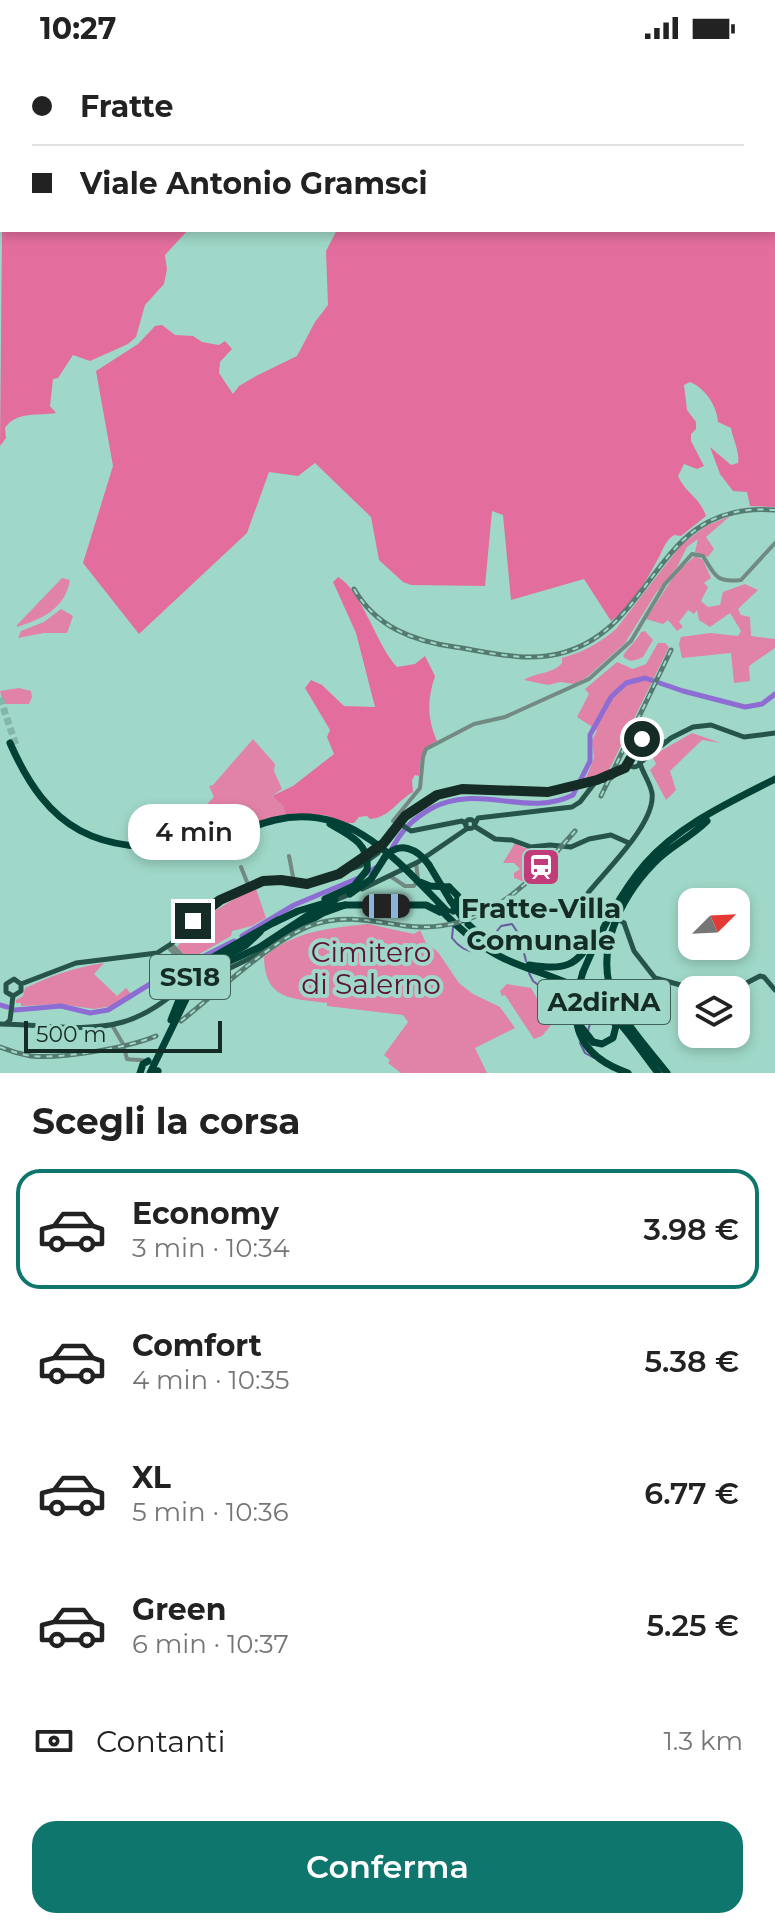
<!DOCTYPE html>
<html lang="it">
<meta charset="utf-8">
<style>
:root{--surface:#fff;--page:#f2f2f2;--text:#222;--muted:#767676;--line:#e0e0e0;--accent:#0f766e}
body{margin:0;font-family:Montserrat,sans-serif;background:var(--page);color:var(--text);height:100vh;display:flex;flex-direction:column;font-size:30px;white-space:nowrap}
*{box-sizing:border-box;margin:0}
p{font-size:26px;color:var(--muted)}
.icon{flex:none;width:44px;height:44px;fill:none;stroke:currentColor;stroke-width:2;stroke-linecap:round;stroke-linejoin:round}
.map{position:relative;height:1017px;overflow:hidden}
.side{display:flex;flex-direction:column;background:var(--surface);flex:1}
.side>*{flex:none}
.guide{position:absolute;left:0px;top:0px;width:776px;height:176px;box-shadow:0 4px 12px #0003;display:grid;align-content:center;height:176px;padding:0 32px;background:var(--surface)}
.needle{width:52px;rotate:66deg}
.buttons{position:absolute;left:678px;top:832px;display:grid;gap:16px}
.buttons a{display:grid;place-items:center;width:72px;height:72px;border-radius:16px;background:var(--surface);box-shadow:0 4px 12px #0003;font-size:40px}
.scale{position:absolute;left:24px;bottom:20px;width:198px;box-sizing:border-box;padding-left:8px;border:4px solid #152c26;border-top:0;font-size:22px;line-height:28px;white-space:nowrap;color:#152c26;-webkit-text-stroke:6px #9fd8c8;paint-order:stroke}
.end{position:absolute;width:36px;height:36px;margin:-18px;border:10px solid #152c26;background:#fff;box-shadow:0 0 0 4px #fff}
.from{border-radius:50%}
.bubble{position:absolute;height:56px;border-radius:24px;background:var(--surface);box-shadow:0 4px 12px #0003;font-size:26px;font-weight:600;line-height:56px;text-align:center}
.car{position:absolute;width:24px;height:48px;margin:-24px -12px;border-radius:10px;box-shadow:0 0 6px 2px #0007;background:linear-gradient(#222 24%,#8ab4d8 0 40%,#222 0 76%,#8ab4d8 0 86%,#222 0)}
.guide b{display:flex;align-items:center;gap:28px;height:76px;font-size:30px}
.guide b+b{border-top:2px solid var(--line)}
.guide i{width:20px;height:20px;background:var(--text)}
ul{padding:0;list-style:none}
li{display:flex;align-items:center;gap:24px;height:120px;margin:0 16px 12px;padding:0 16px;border:4px solid transparent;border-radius:24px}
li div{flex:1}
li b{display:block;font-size:30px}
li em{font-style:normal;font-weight:600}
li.on{border-color:var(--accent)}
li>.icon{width:72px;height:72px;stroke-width:1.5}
h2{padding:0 32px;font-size:36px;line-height:96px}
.pay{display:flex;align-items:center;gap:20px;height:88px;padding:0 32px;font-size:30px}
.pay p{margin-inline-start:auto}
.action{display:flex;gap:16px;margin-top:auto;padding:16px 32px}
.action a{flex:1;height:92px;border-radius:24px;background:var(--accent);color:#fff;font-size:32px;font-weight:600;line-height:92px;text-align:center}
.status{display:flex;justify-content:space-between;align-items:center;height:56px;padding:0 40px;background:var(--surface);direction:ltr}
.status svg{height:22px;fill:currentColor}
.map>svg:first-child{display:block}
</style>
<div class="status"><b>10:27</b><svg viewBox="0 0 49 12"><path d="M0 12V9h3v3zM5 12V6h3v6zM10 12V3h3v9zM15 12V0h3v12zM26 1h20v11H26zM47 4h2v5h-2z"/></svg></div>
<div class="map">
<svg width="775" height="1017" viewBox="0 0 775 1017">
<rect width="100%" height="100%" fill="#9fd8c8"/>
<path fill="#e183a7" d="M730 460 706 481 714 493 708 501 695 496 698 483 687 491 677 511 656 537 625 587 586 622 574 628 560 626 548 629 524 624C536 616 553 618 562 607V602C583 596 600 587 616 573L681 489 706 470Z
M695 500 703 504 711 522 704 527 708 531 701 545 708 551 720 549 723 536 745 528 758 534 738 553 741 559 750 561 751 580 775 583V592L749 610 750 625 734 627 731 597 682 602 679 588 681 581 710 577 738 580 741 575 730 557 710 571 699 564 697 554 694 558 688 554 679 566 683 571 677 575 668 564 663 568 646 563 676 517Z
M62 522 70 524C65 553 42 563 17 571V569Z
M61 553 73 560 67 577H44L18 582 21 575 44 566Z
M645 575 653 584 643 601C635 605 629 607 623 600 628 591 636 586 641 576Z
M658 587H665L669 591 606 720 585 724 594 702 592 685 597 674 577 661 589 638 585 633 617 606 633 613 646 608Z
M19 632 31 635 32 641 29 648H3L0 635Z
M692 677 721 687 702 684 670 715 676 734 666 744 650 714 656 708 652 700Z
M253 683 275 708 274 715 282 733 272 740 283 750 286 760C254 769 214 788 181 781L178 778 208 762 211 755 206 749 214 741 209 730 213 729Z
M515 787 524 792 541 793 549 801 525 826 514 822V817L520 813 514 807H503Z
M256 833 266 862 252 870 232 875 231 880 189 904 177 891C200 864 222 847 256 833Z
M368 868 414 878 420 874 426 887 438 896 459 927 473 938 500 951 515 972 475 992 487 1017H401L388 1007 390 1004 384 999 408 966 403 959 327 950V947C292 942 265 945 264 901 293 875 330 872 368 868Z
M104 907 94 918 117 940 126 932 131 938 112 950 94 953 60 948 21 950V947H16V944L23 940 25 932C51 920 75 911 104 907Z
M507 928 531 932 552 968 542 980 534 983 505 939 502 940 500 935Z"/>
<path fill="#e36e9e" d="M0 0H51L2 2 0 98Z
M209 0H775V451L750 450 747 436 733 435 720 418 710 391 731 409 738 407C740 396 733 384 731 372L718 366C717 350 705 332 690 326L684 329 687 354 696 366V373L691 378V385L704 410 697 413 684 408 678 420C686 438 699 440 706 460L681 480 674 479C665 485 664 492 659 501 648 522 631 552 611 565L584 523 511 544 503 459 492 455 485 530 411 529 403 526 379 504 371 461 315 407 298 420 269 416 247 477 139 578 83 507 113 410 96 315 138 288 155 270 162 269 175 279 193 280 202 286 219 289 225 285 232 293 220 306 219 317 233 338 239 330 256 320 297 300 315 266 328 249 326 195 337 174H774V2Z
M2 174H188L165 199 167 213 164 228 145 249 136 281 128 288 90 305 73 299 58 322 53 323 50 350 56 357C39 360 16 355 5 372L6 382 0 390Z
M338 521C362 534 376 589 397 611L415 608 425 600 435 620C427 644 427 662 437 685 420 693 421 702 419 720L415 719 412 724 413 736C398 744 389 762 370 763L367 760 359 761 354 767H346L325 759 286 760 283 750 272 740 293 730 334 698 327 681 330 674 305 632 311 624 322 629 344 650 375 651 356 577 333 526Z"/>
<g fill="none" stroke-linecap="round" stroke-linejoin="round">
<path stroke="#69599f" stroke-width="2" d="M453 871 452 882C459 891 469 898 481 895
M490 884 501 870 512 868 520 880 526 905
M529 917 533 925 546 935V953L551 961 573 959
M579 958 588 960 591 964 588 975
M580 987 585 997 594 1002"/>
<path stroke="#8d6cd3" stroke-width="5" d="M390 796C401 775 411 764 432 752 478 727 527 762 573 739L590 705V679L611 641 626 627 645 622 683 635 745 651 762 648 775 638
M242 880 294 849 361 821 375 812
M0 949 7 951
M15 954 61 950 90 957 108 954 155 925 234 885"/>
<path stroke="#83b6a8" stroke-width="7" stroke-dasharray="7 3.5" stroke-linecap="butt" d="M0 642 17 692"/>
<path stroke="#738a83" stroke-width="4" d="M54 2 55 0
M0 103 2 100
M0 129 2 133
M0 170 2 164
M393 765 420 732 423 701 426 693 474 668 505 661 589 623 631 585 665 528 692 498 703 500C715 519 715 527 741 524L775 487
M289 800 294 826
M241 811 249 831
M390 820 405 830H414L418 823 416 807
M171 888 195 913 206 912
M168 891 194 918
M112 969 123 988 127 1003C139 1005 153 1001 158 1017"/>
<path stroke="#27544a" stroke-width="5" d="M633 698 644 681 664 686
M628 705a6 6 0 1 1 12 0a6 6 0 1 1-12 0Z
M641 706 671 682 693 671 711 669 744 681 775 677
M465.5 768a4.5 4.5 0 1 1 9 0a4.5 4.5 0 1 1-9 0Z
M399 767 411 775 462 765 466 768
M475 768 478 762 572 751 580 746 597 724
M474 770 495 783 512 784 531 791 550 789 571 791 589 783 611 779 629 787
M347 813 378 792
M362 833 418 806 468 772
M333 845 353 837
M603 853 589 847 588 837C606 814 656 767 652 737 650 726 643 718 640 707
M624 867 634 895 655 922 699 934
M199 927 255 900 271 888
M21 928 76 907 157 897 171 888 207 853 227 841 263 825 276 823 307 828 360 810 378 797 405 760 437 739 470 732 535 737 556 734 593 725 608 724 629 708
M733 934 760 920 764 921 775 934
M13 940 6 936V928L14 923 21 928
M13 940 21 935V928
M0 968C40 968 85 977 123 966 162 955 188 922 221 903
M6 968 10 964 13 940"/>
<path stroke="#014136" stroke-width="7" d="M10 687C49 776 97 797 192 790
M429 809 450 844
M449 831 458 840 457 848 453 855
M350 838 371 823 385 801
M325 843 354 830
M438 851C458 872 479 891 505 903 533 916 564 922 589 939 618 959 637 990 658 1017
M273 867 298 855 335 844
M468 868 497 895
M269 889 323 857 345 849H426L440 856
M220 903 245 890 260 876
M529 909C565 914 575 912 595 880
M583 916C599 878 618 840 645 808 679 769 730 746 775 723
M593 986 602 988 613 982 616 970 611 961
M140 1017 143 1008 148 1005
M156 1017 158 1015
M667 1017C650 995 629 973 616 947 592 899 619 843 654 807 669 791 691 781 707 765"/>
<defs>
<path id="rail" d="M354 533C376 571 413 585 455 591 488 596 524 606 558 598 659 574 651 444 775 454
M601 740 671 594
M181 965C217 937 274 881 315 868 347 858 375 866 406 870 483 879 529 828 575 775
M0 991C10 995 20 998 31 1000 62 1003 127 992 156 980"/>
</defs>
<use href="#rail" stroke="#557b71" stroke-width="5"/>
<use href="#rail" stroke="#9fd8c8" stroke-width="2" stroke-dasharray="6" stroke-linecap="butt"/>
<path stroke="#27544a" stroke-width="5" d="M603 853 624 867"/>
<path stroke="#014136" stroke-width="7" d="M330 768C350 779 370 788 367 814L354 830
M191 786C221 785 246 771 275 764 352 746 399 807 447 855
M385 801C399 784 418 793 429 809
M420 826 430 830 449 831
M450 844 463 863
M583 916C567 965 576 999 628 1017
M171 964 184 931 199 909 278 864
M582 972 593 986
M150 1017 189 937 208 915 260 891 316 854 345 849"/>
</g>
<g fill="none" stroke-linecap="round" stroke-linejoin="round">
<path stroke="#152c26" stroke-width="10" d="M193 865 220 844 263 825 281 824 307 828 339 818 383 788 405 760 437 739 462 733 548 736 597 724 625 712 642 683"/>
</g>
<defs>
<symbol id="station-square" viewBox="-11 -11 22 22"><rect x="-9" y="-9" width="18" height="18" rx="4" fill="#c33c7a" stroke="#9fd8c8"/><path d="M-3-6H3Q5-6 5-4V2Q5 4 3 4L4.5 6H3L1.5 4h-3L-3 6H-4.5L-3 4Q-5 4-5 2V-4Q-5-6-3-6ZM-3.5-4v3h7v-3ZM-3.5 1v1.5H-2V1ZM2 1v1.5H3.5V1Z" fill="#fff"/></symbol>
</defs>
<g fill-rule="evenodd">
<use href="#station-square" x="519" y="789" width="44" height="44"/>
</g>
<g text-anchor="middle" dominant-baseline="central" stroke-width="8" stroke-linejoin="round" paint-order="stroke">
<g fill="#9fd8c8" stroke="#3e6057" stroke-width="2">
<rect x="150" y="899" width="80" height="44" rx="6"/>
<rect x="538" y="924" width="132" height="44" rx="6"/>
</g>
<g font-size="26" font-weight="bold" fill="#152c26">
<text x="190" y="921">SS18</text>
<text x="604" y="946">A2dirNA</text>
</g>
<g font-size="28" font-weight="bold" fill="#152c26" stroke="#9fd8c8">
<text x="541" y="852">Fratte-Villa<tspan x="541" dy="32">Comunale</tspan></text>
</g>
<g font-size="28" fill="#5c1236" stroke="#9fd8c8">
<text x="371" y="896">Cimitero<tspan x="371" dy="32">di Salerno</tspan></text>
</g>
</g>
</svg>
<div class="buttons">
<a><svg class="needle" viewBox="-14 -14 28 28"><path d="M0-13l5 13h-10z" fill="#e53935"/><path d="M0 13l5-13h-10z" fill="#767676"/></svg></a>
<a><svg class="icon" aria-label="layers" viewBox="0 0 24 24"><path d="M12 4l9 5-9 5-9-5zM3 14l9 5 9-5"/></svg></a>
</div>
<div class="scale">500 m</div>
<i class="end from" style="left:642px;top:683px"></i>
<i class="end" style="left:193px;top:865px"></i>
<div class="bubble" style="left:128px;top:748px;width:132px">4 min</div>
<i class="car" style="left:386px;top:850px;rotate:90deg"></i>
<div class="guide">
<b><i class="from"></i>Fratte</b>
<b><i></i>Viale Antonio Gramsci</b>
</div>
</div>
<section class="side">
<h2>Scegli la corsa</h2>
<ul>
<li class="on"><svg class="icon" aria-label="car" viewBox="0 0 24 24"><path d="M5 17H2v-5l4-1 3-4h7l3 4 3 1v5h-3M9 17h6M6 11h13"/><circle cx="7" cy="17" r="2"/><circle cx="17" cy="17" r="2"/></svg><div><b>Economy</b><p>3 min · 10:34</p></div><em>3.98 €</em></li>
<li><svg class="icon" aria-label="car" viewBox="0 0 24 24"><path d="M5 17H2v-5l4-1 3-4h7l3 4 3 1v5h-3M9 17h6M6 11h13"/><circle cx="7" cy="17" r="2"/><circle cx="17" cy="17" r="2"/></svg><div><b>Comfort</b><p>4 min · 10:35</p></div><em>5.38 €</em></li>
<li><svg class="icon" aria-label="car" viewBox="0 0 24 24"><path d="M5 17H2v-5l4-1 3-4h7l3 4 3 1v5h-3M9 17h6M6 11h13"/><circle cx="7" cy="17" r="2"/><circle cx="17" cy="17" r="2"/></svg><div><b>XL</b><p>5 min · 10:36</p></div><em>6.77 €</em></li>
<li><svg class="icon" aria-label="car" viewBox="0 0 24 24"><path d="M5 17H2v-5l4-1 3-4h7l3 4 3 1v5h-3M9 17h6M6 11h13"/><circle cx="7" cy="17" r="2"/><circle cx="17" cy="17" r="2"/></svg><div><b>Green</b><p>6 min · 10:37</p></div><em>5.25 €</em></li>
</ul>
<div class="pay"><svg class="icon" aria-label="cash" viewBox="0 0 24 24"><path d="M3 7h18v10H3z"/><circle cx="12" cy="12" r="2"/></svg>Contanti<p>1.3 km</p></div>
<div class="action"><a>Conferma</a></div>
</section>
